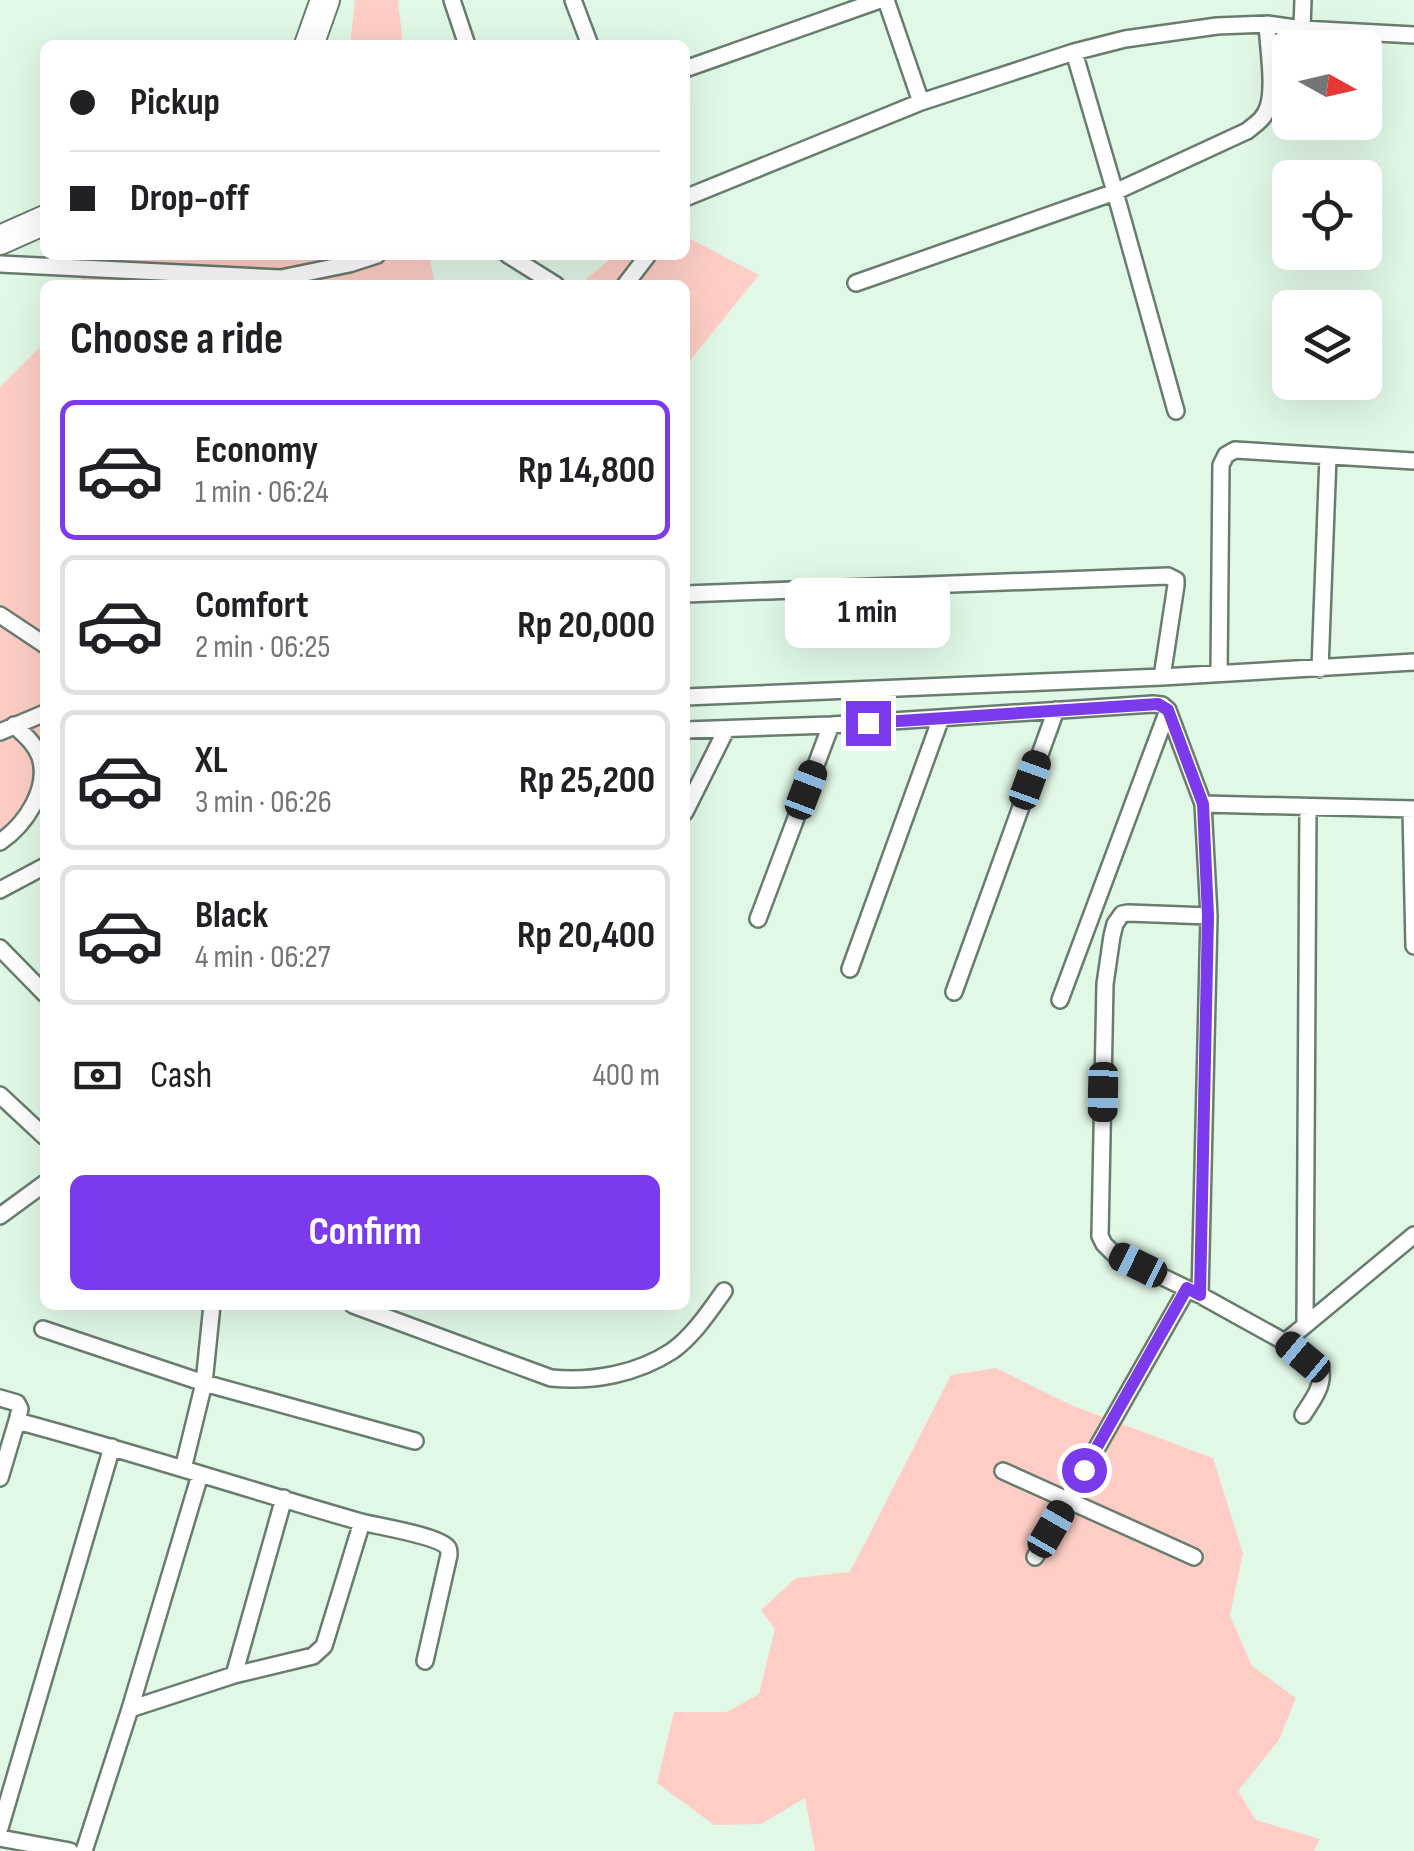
<!DOCTYPE html>
<meta charset="utf-8">
<style>
:root{--surface:#fff;--page:#f6f6f6;--text:#202124;--muted:#757577;--line:#e0e0e0;--accent:#7c3aed}
body{margin:0;font-family:"Sofia Sans Condensed",sans-serif;background:var(--page);color:var(--text);height:100vh;display:flex;flex-direction:column;font-size:38px;white-space:nowrap}
*{box-sizing:border-box;margin:0}
p{font-size:32px;color:var(--muted)}
.icon{flex:none;width:55px;height:55px;fill:none;stroke:currentColor;stroke-width:2;stroke-linecap:round;stroke-linejoin:round}
.map{position:relative;flex:1;overflow:hidden}
.side{position:absolute;left:40px;top:280px;width:650px;height:1030px;display:flex;flex-direction:column;background:var(--surface);border-radius:15px;box-shadow:0 10px 40px #0002}
.side>*{flex:none}
.guide{position:absolute;left:40px;top:40px;width:650px;height:220px;border-radius:15px;box-shadow:0 10px 40px #0002;display:grid;align-content:center;height:220px;padding:0 30px;background:var(--surface)}
.needle{width:65px;rotate:98deg}
.tools{position:absolute;left:1272px;top:30px;display:grid;gap:20px}
.tools a{display:grid;place-items:center;width:110px;height:110px;border-radius:15px;background:var(--surface);box-shadow:0 10px 40px #0002;font-size:50px}
.end{position:absolute;width:45px;height:45px;margin:-22px;border:12px solid #7c3aed;background:#fff;box-shadow:0 0 0 5px #fff}
.from{border-radius:50%}
.bubble{position:absolute;height:70px;border-radius:15px;background:var(--surface);box-shadow:0 10px 40px #0002;font-size:32px;font-weight:700;line-height:70px;text-align:center}
.car{position:absolute;width:30px;height:60px;margin:-30px -15px;border-radius:12px;box-shadow:0 0 8px 2px #0007;background:linear-gradient(#222 24%,#8ab4d8 0 40%,#222 0 76%,#8ab4d8 0 86%,#222 0)}
.guide b{display:flex;align-items:center;gap:35px;height:95px;font-size:38px}
.guide b+b{border-top:2px solid var(--line)}
.guide i{width:25px;height:25px;background:var(--text)}
ul{padding:0;list-style:none}
li{display:flex;align-items:center;gap:30px;height:140px;margin:0 20px 15px;padding:0 10px;border:5px solid var(--line);border-radius:15px}
li div{flex:1}
li b{display:block;font-size:38px}
li em{font-style:normal;font-weight:700}
li.on{border-color:var(--accent)}
li>.icon{width:90px;height:90px;stroke-width:1.5}
h2{padding:0 30px;font-size:45px;line-height:120px}
.pay{display:flex;align-items:center;gap:25px;height:110px;padding:0 30px;font-size:38px}
.pay p{margin-inline-start:auto}
.primary-button{display:flex;gap:20px;margin-top:auto;padding:20px 30px}
.primary-button a{flex:1;height:115px;border-radius:15px;background:var(--accent);color:#fff;font-size:40px;font-weight:700;line-height:115px;text-align:center}
.map>svg:first-child{display:block}
</style>
<div class="map">
<svg width="1414" height="1851" viewBox="0 0 1414 1851">
<rect width="100%" height="100%" fill="#e1f8e7"/>
<path fill="#fecec6" d="M355 0H398L403 45H350Z
M685 236 759 275 685 367V285H579L615 255H685Z
M78 255H429L435 285H82Z
M45 342V783L15 822 0 835V387Z
M996 1368 1071 1405 1213 1458 1243 1553 1230 1616 1252 1666 1296 1698 1279 1740 1238 1791 1256 1820 1320 1839 1314 1851H815L805 1798 761 1824 714 1825 657 1783 674 1712H727L759 1694 775 1629 761 1610 796 1578 850 1572 951 1375Z"/>
<g fill="none" stroke-linecap="round" stroke-linejoin="round">
<defs>
<path id="minor" d="M452 0 467 45
M573 0 590 45
M886 0 921 102
M1302 29 1303 0
M1074 52 1115 192 1176 411
M685 69 880 0
M685 198 921 102 1074 52 1125 39 1217 26 1267 24 1302 29 1414 35
M508 255 556 285
M0 264 281 278 349 264 377 255
M856 283 1115 192 1247 131C1256 124 1265 118 1268 107 1275 88 1268 45 1267 24
M625 285 648 255
M685 594 1168 576 1176 580V585L1162 677 685 697
M0 615 45 645
M1320 669 1328 456
M1219 674 1221 465 1226 455 1235 450 1414 461
M1162 677 1414 662
M685 730 831 725 1153 704 1162 705 1168 710 1203 804 1209 916 1200 1295
M0 732 45 713
M1203 804 1414 809
M1411 809 1414 946
M685 812 726 730
M0 842C25 825 50 789 40 757 35 743 23 734 14 725
M0 890 45 866
M1209 916 1128 913 1122 914 1115 924 1112 936 1105 984 1100 1236 1104 1244 1113 1253 1200 1295 1285 1342
M758 919 831 725
M0 948 45 994
M850 969 941 718
M954 992 1056 710
M1060 1000 1168 710
M0 1095 45 1137
M0 1216 45 1183
M353 1305 551 1378C593 1382 637 1374 672 1351 693 1336 709 1312 724 1291
M1305 1323 1308 807
M43 1329 204 1383 415 1441
M0 1398 17 1403 20 1409 17 1421
M1303 1415C1311 1402 1323 1388 1321 1372L1285 1342 1414 1235
M183 1469 204 1383 212 1305
M1003 1471 1194 1557
M0 1478 17 1421C133 1452 246 1489 361 1522 377 1526 440 1536 448 1548 449 1550 449 1553 449 1555L425 1661
M284 1498 234 1675 313 1656 324 1646 362 1522
M1035 1557 1187 1289
M130 1709 234 1675
M0 1828 112 1447
M0 1838 70 1851
M84 1851 130 1709 200 1475"/>
<path id="trunk" d="M309 45 325 0
M0 240 45 220"/>
</defs>
<use href="#minor" stroke="#697d6f" stroke-width="20"/>
<use href="#trunk" stroke="#697d6f" stroke-width="32"/>
<use href="#minor" stroke="#fff" stroke-width="15"/>
<use href="#trunk" stroke="#fff" stroke-width="28"/>
</g>
<g fill="none" stroke-linecap="round" stroke-linejoin="round">
<path stroke="#7c3aed" stroke-width="12" d="M868 723 1158 704 1168 710 1203 804 1208 916 1200 1295 1187 1288 1084 1470"/>
</g>
</svg>
<div class="tools">
<a><svg class="needle" viewBox="-14 -14 28 28"><path d="M0-13l5 13h-10z" fill="#e53935"/><path d="M0 13l5-13h-10z" fill="#757577"/></svg></a>
<a><svg class="icon" aria-label="locate" viewBox="0 0 24 24"><circle cx="12" cy="12" r="6"/><path d="M12 2v4M12 18v4M2 12h4M18 12h4"/></svg></a>
<a><svg class="icon" aria-label="layers" viewBox="0 0 24 24"><path d="M12 4l9 5-9 5-9-5zM3 14l9 5 9-5"/></svg></a>
</div>
<i class="end from" style="left:1084px;top:1470px"></i>
<i class="end" style="left:868px;top:723px"></i>
<div class="bubble" style="left:785px;top:578px;width:165px">1 min</div>
<i class="car" style="left:1030px;top:780px;rotate:20deg"></i>
<i class="car" style="left:806px;top:790px;rotate:21deg"></i>
<i class="car" style="left:1103px;top:1092px;rotate:181deg"></i>
<i class="car" style="left:1138px;top:1265px;rotate:296deg"></i>
<i class="car" style="left:1303px;top:1357px;rotate:310deg"></i>
<i class="car" style="left:1051px;top:1529px;rotate:30deg"></i>
<div class="guide">
<b><i class="from"></i>Pickup</b>
<b><i></i>Drop-off</b>
</div>
<section class="side">
<h2>Choose a ride</h2>
<ul>
<li class="on"><svg class="icon" aria-label="car" viewBox="0 0 24 24"><path d="M5 17H2v-5l4-1 3-4h7l3 4 3 1v5h-3M9 17h6M6 11h13"/><circle cx="7" cy="17" r="2"/><circle cx="17" cy="17" r="2"/></svg><div><b>Economy</b><p>1 min · 06:24</p></div><em>Rp 14,800</em></li>
<li><svg class="icon" aria-label="car" viewBox="0 0 24 24"><path d="M5 17H2v-5l4-1 3-4h7l3 4 3 1v5h-3M9 17h6M6 11h13"/><circle cx="7" cy="17" r="2"/><circle cx="17" cy="17" r="2"/></svg><div><b>Comfort</b><p>2 min · 06:25</p></div><em>Rp 20,000</em></li>
<li><svg class="icon" aria-label="car" viewBox="0 0 24 24"><path d="M5 17H2v-5l4-1 3-4h7l3 4 3 1v5h-3M9 17h6M6 11h13"/><circle cx="7" cy="17" r="2"/><circle cx="17" cy="17" r="2"/></svg><div><b>XL</b><p>3 min · 06:26</p></div><em>Rp 25,200</em></li>
<li><svg class="icon" aria-label="car" viewBox="0 0 24 24"><path d="M5 17H2v-5l4-1 3-4h7l3 4 3 1v5h-3M9 17h6M6 11h13"/><circle cx="7" cy="17" r="2"/><circle cx="17" cy="17" r="2"/></svg><div><b>Black</b><p>4 min · 06:27</p></div><em>Rp 20,400</em></li>
</ul>
<div class="pay"><svg class="icon" aria-label="cash" viewBox="0 0 24 24"><path d="M3 7h18v10H3z"/><circle cx="12" cy="12" r="2"/></svg>Cash<p>400 m</p></div>
<div class="primary-button"><a>Confirm</a></div>
</section>
</div>
